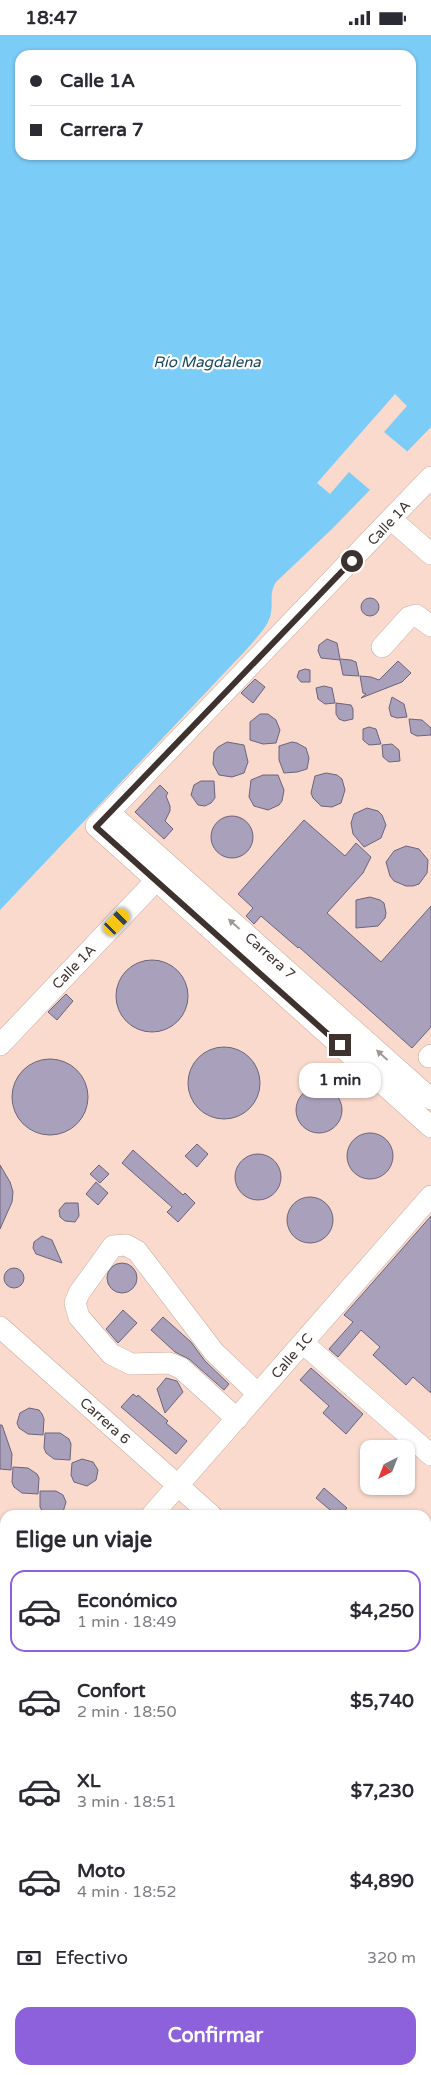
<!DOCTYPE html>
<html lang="es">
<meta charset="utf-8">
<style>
:root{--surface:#fff;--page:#f2f2f3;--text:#2b2b33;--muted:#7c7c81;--line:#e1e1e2;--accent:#8c61db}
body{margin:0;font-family:"Varela Round",sans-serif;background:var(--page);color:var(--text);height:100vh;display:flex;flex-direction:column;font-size:19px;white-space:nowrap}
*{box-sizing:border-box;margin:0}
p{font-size:16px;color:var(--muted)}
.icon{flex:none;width:28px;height:28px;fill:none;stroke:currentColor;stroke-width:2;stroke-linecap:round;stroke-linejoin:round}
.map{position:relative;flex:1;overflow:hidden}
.drawer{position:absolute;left:0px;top:1475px;width:431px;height:565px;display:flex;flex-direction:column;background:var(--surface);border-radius:15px 15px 0 0;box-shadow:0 1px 4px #0004}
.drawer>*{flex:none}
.guide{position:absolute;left:15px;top:15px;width:401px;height:110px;border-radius:15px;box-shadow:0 1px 4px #0004;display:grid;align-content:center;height:110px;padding:0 15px;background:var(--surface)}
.needle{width:32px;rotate:222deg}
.buttons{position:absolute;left:360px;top:1405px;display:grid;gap:10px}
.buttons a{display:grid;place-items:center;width:55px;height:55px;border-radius:10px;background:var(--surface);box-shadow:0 1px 4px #0004;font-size:25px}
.end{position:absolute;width:22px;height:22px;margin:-11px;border:6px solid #3d322d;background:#fff;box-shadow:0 0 0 2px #fff}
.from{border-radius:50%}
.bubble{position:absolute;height:35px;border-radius:15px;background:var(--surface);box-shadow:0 1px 4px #0004;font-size:16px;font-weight:800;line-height:35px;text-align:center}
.car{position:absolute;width:15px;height:30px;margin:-15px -8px;border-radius:6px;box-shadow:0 0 4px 1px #0007;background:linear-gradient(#f5c518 24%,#345 0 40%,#f5c518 0 76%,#345 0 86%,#f5c518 0)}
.guide b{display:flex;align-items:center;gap:18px;height:48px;font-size:19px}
.guide b+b{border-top:1px solid var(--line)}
.guide i{width:12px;height:12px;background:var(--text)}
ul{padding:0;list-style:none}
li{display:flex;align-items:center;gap:15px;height:82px;margin:0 10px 8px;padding:0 5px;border:2px solid transparent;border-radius:15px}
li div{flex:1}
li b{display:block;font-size:19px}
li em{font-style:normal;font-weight:800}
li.active{border-color:var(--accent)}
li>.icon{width:45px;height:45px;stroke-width:1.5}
h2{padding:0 15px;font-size:22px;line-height:60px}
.pay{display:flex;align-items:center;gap:12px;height:55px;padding:0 15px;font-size:19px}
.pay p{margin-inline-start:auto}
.button{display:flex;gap:10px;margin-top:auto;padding:10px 15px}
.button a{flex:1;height:58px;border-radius:15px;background:var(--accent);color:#fff;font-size:20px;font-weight:800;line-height:58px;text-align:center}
.status{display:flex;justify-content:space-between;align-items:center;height:35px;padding:0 25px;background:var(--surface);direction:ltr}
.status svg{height:14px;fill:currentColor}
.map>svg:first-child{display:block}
</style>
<div class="status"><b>18:47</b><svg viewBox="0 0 49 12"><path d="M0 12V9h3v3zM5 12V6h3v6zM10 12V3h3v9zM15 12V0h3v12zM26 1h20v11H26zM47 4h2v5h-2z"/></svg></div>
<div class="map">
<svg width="431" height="2040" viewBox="0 0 431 2040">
<rect width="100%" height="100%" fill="#f9dacd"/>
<path fill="#7bccf7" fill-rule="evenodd" d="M0 0H431V392L333 493 276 547C269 558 273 566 271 578 269 591 255 604 246 615L0 875ZM20 20H411V120H20Z"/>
<path fill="#f9dacd" d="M395 359 407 371 384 397 408 417 370 455 349 437 330 459 317 448Z"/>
<path fill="#a9a1bb" stroke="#6c647c" d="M361 572a9 9 0 1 1 18 0a9 9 0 1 1-18 0Z
M327 604 337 608 340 624 351 625 356 627 359 641 343 640 340 625 321 623 318 616 319 610Z
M398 626 411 638 402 647 361 663 366 659 363 658 360 641 371 642 379 645Z
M305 634 310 635V647H301L297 642 299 636Z
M255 644 265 652 253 668 241 658Z
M324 651 332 653 335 668 325 669 318 664 316 653Z
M392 662 404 669 407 682 397 683 391 681 389 673Z
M336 668 351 670 353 674V684L344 686 339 684 336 679Z
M260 679H268L276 685 280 695 276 708 263 709 250 705V687Z
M409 684 422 685 431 693V700L417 701 411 698Z
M369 692 376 694 381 709 369 710 363 705V694Z
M227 707 244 710 248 727 244 738 232 742 219 740 213 729 214 717 218 712Z
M292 707 297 708 306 713 309 723 307 734 297 737 284 738 279 725V711Z
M392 709 399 715 400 726 389 727 383 722 382 710Z
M326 738 337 740 342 744 345 755 341 768 332 772 321 771 313 763 311 758 315 741Z
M263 740H278L284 755 282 766 279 770 268 775 254 771 249 762 251 745Z
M201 746H214L215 763 211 768 205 771 198 770 191 760 194 750Z
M160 750 168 758 166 761 170 771V776L165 786 173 794 164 804 135 777Z
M367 773 378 776 382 780 386 790 381 803 364 812 353 799 351 788 354 779Z
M211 802a21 21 0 1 1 42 0a21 21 0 1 1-42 0Z
M304 785 345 821 356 808 371 822 363 838 327 878 381 927 431 871V992L412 1013 299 912 298 913 261 881 254 889 246 881 253 873 238 859Z
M406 811 419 814 428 825 427 838 419 849 413 851H406L394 846 390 841 386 827 394 816Z
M370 862 380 865 384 868 386 878 385 883 378 891 356 893V865Z
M116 961a36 36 0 1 1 72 0a36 36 0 1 1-72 0Z
M66 959 73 966 57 985 48 977Z
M188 1048a36 36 0 1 1 72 0a36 36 0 1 1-72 0Z
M12 1062a38 38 0 1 1 76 0a38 38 0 1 1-76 0Z
M296 1075a23 23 0 1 1 46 0a23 23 0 1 1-46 0Z
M347 1121a23 23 0 1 1 46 0a23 23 0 1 1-46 0Z
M197 1109 208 1119 197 1132 185 1121Z
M133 1115 183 1160 185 1158 195 1168 178 1187 167 1177 172 1172 122 1128Z
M235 1142a23 23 0 1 1 46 0a23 23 0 1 1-46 0Z
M0 1130 10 1147 13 1157 12 1167 0 1194Z
M99 1130 109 1139 100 1148 90 1139Z
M96 1147 108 1158 98 1170 86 1159Z
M287 1185a23 23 0 1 1 46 0a23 23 0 1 1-46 0Z
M65 1168H78L79 1181 75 1187 65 1186 60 1182 59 1175Z
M431 1181V1358L413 1342 406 1350 373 1320 380 1312 361 1295 338 1322 329 1314 353 1287 344 1280Z
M42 1201 52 1205 62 1228 36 1219 33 1213 34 1207Z
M107 1243a15 15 0 1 1 30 0a15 15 0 1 1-30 0Z
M4 1243a10 10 0 1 1 20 0a10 10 0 1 1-20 0Z
M123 1275 137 1288 118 1308 106 1294Z
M163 1282 191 1307 205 1326 229 1349 224 1355 189 1324 175 1317 151 1295Z
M311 1333 363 1379 346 1399 323 1378 329 1371 300 1345Z
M166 1343 177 1346 183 1357 165 1378 157 1354Z
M133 1359 137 1362 138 1360 168 1386 166 1388 187 1406 176 1419 121 1372Z
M29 1373 39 1375 42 1379 44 1384 43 1400 28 1399 19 1393 17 1388 20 1378Z
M0 1390H2L12 1419 11 1435 0 1434Z
M45 1398H60L69 1404 71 1409 70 1425 54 1424 46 1418 44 1413Z
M82 1424 93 1427 98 1435 96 1445 87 1451 74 1447 71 1440 72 1428Z
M13 1432 28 1433 37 1439 39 1443 38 1459 22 1458 14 1452 12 1447Z
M324 1453 347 1473 341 1480H336L316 1463Z
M40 1456H56L63 1460 66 1467 63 1477 60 1480H45L40 1472Z"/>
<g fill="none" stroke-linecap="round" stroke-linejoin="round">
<defs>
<path id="minor" d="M431 442 96 791 431 1092
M392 485 431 519
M382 612 409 582 416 580 431 591
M110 778 431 1064
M0 1010 165 836
M429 1022 431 1020
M0 1292 211 1480
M303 1308 431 1420
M237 1384 181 1333 169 1328 131 1329 111 1319 79 1282 75 1268 79 1258 113 1211 126 1210 137 1216 214 1317 258 1359
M152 1480 431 1161
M0 1599 5 1603
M0 1653 5 1647
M426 1671 431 1675
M426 1887 431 1882
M0 1889 5 1894
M426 1969 431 1973
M163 2035 169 2040
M292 2040 297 2035"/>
</defs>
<use href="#minor" stroke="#c9ac9f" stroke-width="22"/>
<use href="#minor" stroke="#fff" stroke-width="21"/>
</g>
<defs><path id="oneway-solid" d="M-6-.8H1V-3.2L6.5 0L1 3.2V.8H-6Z" transform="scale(1.25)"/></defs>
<g fill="#9e9896">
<use href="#oneway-solid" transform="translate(234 889) rotate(-138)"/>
<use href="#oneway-solid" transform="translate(382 1020) rotate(-138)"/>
</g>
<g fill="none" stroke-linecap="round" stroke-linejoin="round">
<path stroke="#3d322d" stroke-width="6" d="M340 1010 96 792 352 526"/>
</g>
<g text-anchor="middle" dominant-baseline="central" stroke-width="4.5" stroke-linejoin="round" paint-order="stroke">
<g font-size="14" fill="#3d322d" stroke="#fff">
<text transform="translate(389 488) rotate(-47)">Calle 1A</text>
<text transform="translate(270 921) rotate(42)">Carrera 7</text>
<text transform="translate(74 932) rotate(-46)">Calle 1A</text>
<text transform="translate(292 1321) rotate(-49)">Calle 1C</text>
<text transform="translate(105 1386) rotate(42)">Carrera 6</text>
</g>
<g font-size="15" font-style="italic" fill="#19465d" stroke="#fff">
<text x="207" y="327">Río Magdalena</text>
</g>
</g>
</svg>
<div class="buttons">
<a><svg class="needle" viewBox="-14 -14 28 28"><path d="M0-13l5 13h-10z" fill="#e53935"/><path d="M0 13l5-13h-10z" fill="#7c7c81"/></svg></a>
</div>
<i class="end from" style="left:352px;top:526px"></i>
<i class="end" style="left:340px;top:1010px"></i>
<div class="bubble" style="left:299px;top:1028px;width:82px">1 min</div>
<i class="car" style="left:117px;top:887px;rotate:44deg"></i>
<div class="guide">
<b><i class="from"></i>Calle 1A</b>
<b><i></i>Carrera 7</b>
</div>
<section class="drawer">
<h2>Elige un viaje</h2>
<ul>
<li class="active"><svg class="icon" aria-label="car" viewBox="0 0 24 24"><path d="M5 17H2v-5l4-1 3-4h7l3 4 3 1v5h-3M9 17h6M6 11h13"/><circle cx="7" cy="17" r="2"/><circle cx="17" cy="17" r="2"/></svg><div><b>Económico</b><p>1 min · 18:49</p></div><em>$4,250</em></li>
<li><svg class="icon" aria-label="car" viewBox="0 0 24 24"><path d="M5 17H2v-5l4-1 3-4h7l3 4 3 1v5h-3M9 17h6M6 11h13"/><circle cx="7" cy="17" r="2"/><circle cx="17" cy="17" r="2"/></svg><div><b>Confort</b><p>2 min · 18:50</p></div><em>$5,740</em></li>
<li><svg class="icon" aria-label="car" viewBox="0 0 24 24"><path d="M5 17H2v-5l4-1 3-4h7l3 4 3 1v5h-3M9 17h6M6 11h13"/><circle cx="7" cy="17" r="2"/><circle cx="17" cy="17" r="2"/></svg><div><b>XL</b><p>3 min · 18:51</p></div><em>$7,230</em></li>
<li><svg class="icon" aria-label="car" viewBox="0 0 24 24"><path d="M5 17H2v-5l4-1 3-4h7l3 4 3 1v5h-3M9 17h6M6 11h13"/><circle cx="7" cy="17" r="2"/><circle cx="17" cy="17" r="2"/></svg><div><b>Moto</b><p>4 min · 18:52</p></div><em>$4,890</em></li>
</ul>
<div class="pay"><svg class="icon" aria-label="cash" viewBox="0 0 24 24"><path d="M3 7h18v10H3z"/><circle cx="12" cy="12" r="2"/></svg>Efectivo<p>320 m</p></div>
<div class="button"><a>Confirmar</a></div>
</section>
</div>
